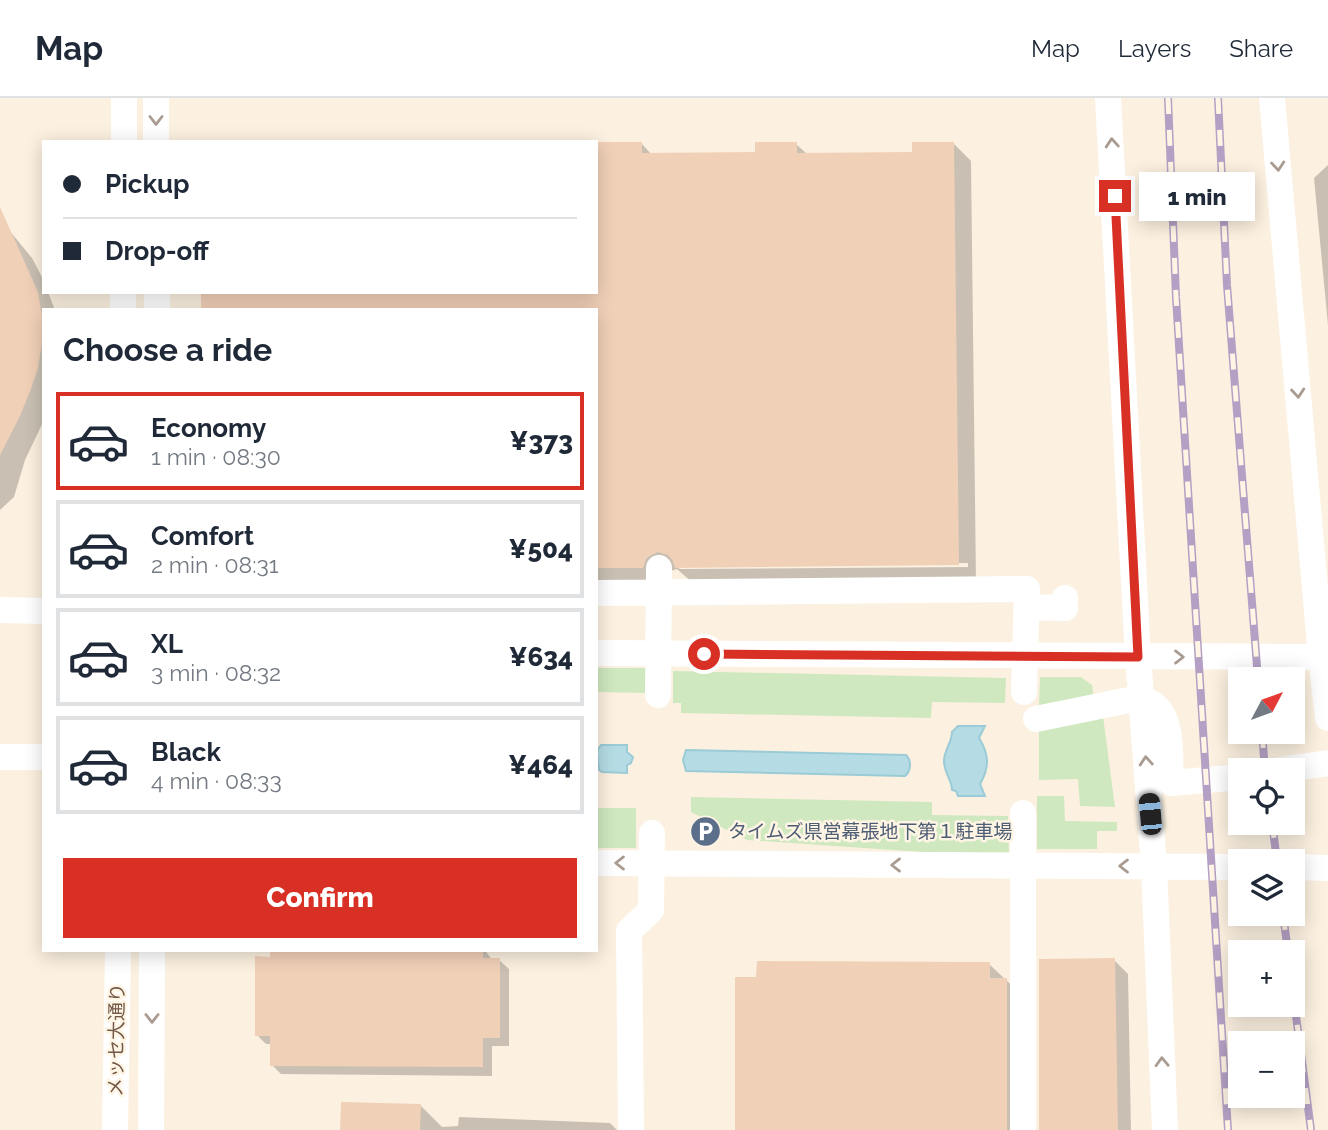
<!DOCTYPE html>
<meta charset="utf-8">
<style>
:root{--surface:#fff;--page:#f6f6f7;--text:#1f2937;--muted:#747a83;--line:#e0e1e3;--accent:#d93025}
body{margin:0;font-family:Raleway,"Noto Sans JP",sans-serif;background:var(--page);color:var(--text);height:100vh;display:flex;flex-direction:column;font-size:26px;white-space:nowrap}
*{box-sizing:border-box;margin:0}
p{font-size:23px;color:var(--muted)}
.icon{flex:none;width:38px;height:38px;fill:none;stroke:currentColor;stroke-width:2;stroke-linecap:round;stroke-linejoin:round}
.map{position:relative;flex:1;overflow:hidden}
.drawer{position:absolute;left:42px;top:210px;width:556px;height:644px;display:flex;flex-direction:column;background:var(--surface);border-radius:0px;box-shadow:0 4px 18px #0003}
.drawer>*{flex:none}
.banner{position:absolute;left:42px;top:42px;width:556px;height:154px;border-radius:0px;box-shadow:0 4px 18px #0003;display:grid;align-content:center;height:154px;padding:0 21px;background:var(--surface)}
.needle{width:46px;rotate:49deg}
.buttons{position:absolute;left:1228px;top:569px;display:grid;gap:14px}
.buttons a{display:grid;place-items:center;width:77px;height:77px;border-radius:0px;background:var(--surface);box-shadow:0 4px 18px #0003;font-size:35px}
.end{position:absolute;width:32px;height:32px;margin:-16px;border:9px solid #d93025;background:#fff;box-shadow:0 0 0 4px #fff}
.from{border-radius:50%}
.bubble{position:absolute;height:49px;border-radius:0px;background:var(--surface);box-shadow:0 4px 18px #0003;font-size:23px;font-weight:800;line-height:49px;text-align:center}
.car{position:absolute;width:21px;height:42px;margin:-21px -10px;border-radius:9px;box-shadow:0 0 5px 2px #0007;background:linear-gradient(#222 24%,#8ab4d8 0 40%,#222 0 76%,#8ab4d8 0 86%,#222 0)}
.banner b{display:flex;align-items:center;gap:24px;height:66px;font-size:26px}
.banner b+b{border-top:2px solid var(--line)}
.banner i{width:18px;height:18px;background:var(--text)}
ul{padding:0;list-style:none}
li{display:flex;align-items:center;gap:21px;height:98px;margin:0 14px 10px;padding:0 7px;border:4px solid var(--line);border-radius:0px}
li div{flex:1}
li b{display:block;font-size:26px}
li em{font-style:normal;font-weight:800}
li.on{border-color:var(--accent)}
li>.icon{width:63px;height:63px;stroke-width:1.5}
h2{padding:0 21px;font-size:32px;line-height:84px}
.button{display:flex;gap:14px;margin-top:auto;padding:14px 21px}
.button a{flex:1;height:80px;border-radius:0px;background:var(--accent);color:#fff;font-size:28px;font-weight:800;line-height:80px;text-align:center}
header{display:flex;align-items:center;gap:42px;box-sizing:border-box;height:98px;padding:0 35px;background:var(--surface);border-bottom:2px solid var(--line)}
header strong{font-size:33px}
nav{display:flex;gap:38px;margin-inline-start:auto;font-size:24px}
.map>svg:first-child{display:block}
</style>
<header>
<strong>Map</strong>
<nav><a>Map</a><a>Layers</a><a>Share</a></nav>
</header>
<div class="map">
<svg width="1328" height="1032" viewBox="0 0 1328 1032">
<rect width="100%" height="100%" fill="#fcf1e0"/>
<path fill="#cfe8bf" d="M597 570H647L645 595 597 594Z
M673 573 1006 580 1005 605 932 604 931 620 681 615V605H673Z
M1040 579H1081L1092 587 1094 600 1039 608Z
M1103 618 1115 709 1080 708 1078 681 1039 682V629Z
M1037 698H1064L1065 723 1117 724V733H1097V751H1037Z
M691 699 932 704V717L1008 718 1009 760 747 742 691 714Z
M597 710H636V750H597Z"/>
<path fill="#b5dce4" stroke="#9bcbd6" stroke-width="2" d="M958 628H985L979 640C989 656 990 669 980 686L985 698H958L956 693 952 692C952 682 944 675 944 663 944 652 952 645 952 634Z
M601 647H627V654L633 659 631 665 627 667V675L602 674 599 672 597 653Z
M686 652 906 657C912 663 911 673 905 678L686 673 683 662Z"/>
<path fill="#0003" fill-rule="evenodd" d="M953 45 971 63 976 484 694 486 677 471 668 474 661 487H597V55L642 46 652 57 757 56 796 46 807 56H914ZM968 465V469L680 471 676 468Z
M1328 67V227L1314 80Z
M0 121 32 160 44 183V194H48L55 212H44V322L25 362 14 399 0 412Z
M272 852H485L492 862H499L509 871V948H492V978L281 976 272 967V946H266L257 937Z
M1114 862 1128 876 1131 1032H1040Z
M989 866 1021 896V1032H737Z
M420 1007 442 1029 458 1028 459 1019 610 1025 617 1032H342Z"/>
<path fill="#f1d0b8" d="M598 44H642V55L755 54V44H797V55L912 54V44H954L959 467 675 470 673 463 668 457 658 454 651 457 646 461 643 470H597V212H201V194H597Z
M0 109 38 194 42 218V244L38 270 31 291 19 320 0 357Z
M270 852H483V860H500V940H483V969L270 968V938H255V858L270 859Z
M1115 860 1118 1032H1039V861Z
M757 863 990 864V880H1007V1032H735V879H756Z
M341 1004 421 1006 420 1032H340Z"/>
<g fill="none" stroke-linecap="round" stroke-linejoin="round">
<path stroke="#fff" stroke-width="26" d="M156 0V44
M1108 0 1138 559 1154 768 1165 1032
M1272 0 1321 559 1328 620
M124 44V0
M123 212V194
M157 212V194
M597 495 1027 491 1024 594
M1027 509 1065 510V500
M0 512 44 513
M597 555 1328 559
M658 597 659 470
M1036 621 1134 601C1176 601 1169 654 1171 685L1241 679
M0 659H44
M1279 672 1328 665
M597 765 1241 769
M1293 769 1328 770
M115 1032 118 852
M151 1032 152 852
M631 1032 629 833 651 812 652 735
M1023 1032V715"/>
<defs>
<path id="rail" d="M1168 0 1176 199 1228 1032
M1218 0 1227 187 1258 581
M1262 634 1265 672
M1272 724 1277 763
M1283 816 1288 854
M1293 895 1311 1032"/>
</defs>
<use href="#rail" stroke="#b4a0c4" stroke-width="8"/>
<use href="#rail" stroke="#fff5e5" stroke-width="5" stroke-dasharray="16" stroke-linecap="butt"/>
</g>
<defs><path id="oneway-chevron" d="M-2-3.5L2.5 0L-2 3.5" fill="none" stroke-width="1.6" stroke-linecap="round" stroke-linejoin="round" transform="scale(1.75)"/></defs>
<g stroke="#aa9b91">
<use href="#oneway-chevron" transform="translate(156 22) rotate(90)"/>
<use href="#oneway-chevron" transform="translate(1112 45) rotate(-94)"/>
<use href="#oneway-chevron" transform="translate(1278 68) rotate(85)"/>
<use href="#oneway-chevron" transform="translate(1298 295) rotate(85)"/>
<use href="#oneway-chevron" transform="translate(1179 559)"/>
<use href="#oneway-chevron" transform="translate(1146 663) rotate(-94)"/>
<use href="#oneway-chevron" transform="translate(620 765) rotate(-180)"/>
<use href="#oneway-chevron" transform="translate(896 767) rotate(-180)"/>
<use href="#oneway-chevron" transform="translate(1124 768) rotate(-180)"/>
<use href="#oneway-chevron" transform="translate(152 920) rotate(90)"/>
<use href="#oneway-chevron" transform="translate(1162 964) rotate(-92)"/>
</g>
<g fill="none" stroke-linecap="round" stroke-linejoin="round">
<path stroke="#d93025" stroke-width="9" d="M704 556 1138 559 1115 98"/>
</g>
<defs>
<symbol id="parking-disc" viewBox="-11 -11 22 22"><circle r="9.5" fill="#5c6f8a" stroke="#fff5e5"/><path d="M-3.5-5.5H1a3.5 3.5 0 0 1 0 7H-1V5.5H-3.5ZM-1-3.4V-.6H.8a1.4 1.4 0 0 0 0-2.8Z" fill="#fff"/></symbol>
</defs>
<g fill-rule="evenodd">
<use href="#parking-disc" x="688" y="716" width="35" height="35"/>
</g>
<g text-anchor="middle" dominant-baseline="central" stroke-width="5" stroke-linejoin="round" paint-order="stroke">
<g font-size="19" fill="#4e5e75" stroke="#fff5e5" text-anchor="start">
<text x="728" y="733">タイムズ県営幕張地下第１駐車場</text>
</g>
<g font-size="19" fill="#715848" stroke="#fff5e5">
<text transform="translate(116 942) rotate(-89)">メッセ大通り</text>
</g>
</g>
</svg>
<div class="buttons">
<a><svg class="needle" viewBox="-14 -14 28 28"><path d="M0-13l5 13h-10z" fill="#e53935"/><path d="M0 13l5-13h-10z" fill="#747a83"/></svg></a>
<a><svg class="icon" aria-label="locate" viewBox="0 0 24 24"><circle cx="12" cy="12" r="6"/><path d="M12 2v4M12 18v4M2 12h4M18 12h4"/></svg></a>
<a><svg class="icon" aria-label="layers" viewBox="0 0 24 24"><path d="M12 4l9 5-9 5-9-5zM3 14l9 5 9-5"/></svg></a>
<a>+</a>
<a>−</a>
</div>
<i class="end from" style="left:704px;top:556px"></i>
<i class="end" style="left:1115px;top:98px"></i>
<div class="bubble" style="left:1139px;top:74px;width:116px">1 min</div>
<i class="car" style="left:1150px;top:716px;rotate:355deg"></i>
<div class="banner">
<b><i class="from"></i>Pickup</b>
<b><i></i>Drop-off</b>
</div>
<section class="drawer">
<h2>Choose a ride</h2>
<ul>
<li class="on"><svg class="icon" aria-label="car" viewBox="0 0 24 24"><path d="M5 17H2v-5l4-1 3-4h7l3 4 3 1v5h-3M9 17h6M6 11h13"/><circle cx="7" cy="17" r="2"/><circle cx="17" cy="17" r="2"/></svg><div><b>Economy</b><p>1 min · 08:30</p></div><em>¥373</em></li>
<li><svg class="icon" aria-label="car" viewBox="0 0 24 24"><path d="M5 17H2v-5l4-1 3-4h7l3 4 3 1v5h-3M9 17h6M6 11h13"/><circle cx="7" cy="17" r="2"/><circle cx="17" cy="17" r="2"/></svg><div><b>Comfort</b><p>2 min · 08:31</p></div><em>¥504</em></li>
<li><svg class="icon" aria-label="car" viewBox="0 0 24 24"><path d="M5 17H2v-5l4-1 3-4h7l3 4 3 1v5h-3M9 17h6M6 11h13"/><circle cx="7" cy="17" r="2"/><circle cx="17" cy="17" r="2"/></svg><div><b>XL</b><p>3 min · 08:32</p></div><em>¥634</em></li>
<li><svg class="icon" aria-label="car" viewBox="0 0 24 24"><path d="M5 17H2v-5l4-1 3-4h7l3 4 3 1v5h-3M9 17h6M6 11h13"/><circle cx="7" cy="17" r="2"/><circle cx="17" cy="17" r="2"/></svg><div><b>Black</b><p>4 min · 08:33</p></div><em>¥464</em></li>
</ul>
<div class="button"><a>Confirm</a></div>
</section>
</div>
